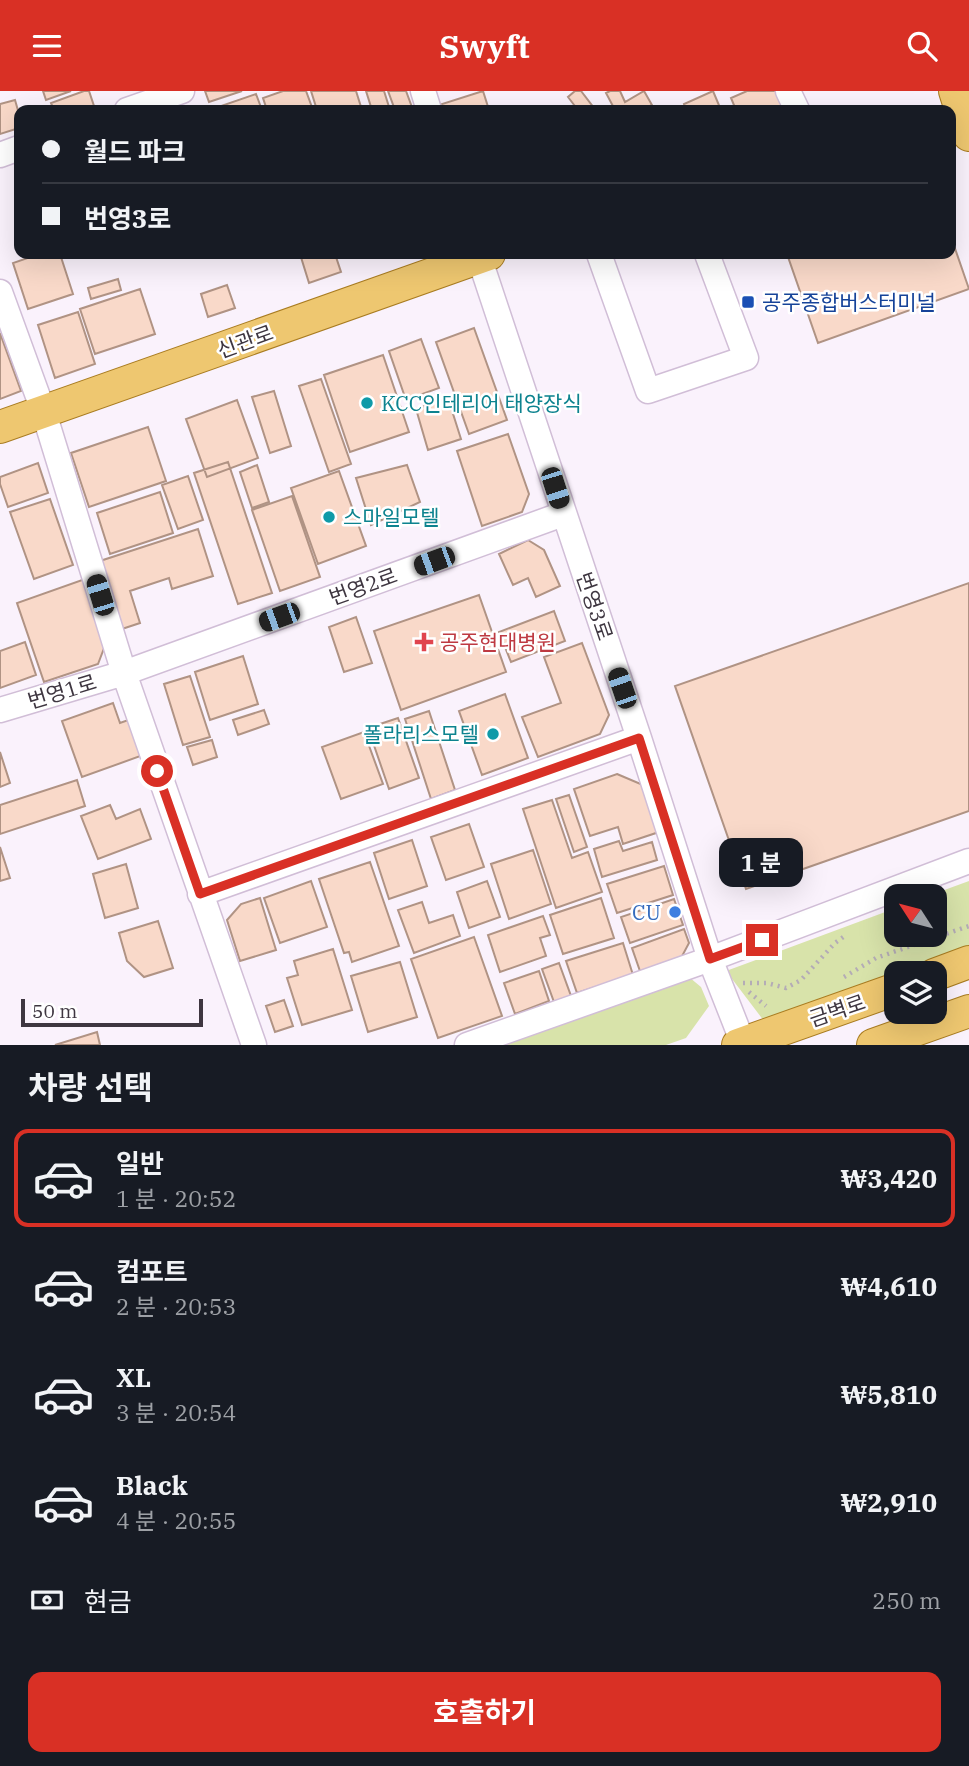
<!DOCTYPE html>
<html lang="ko">
<meta charset="utf-8">
<style>
:root{--surface:#171b24;--page:#242831;--text:#f1f3f6;--muted:#9ea1a6;--line:#363941;--accent:#d93025}
body{margin:0;font-family:"IBM Plex Serif","Noto Sans KR",serif;background:var(--page);color:var(--text);height:100vh;display:flex;flex-direction:column;font-size:26px;white-space:nowrap}
*{box-sizing:border-box;margin:0}
p{font-size:23px;color:var(--muted)}
.icon{flex:none;width:38px;height:38px;fill:none;stroke:currentColor;stroke-width:2;stroke-linecap:round;stroke-linejoin:round}
.map{position:relative;height:954px;overflow:hidden}
.side{display:flex;flex-direction:column;background:var(--surface);flex:1}
.side>*{flex:none}
.hud{position:absolute;left:14px;top:14px;width:942px;height:154px;border-radius:14px;box-shadow:0 7px 28px #0002;display:grid;align-content:center;height:154px;padding:0 28px;background:var(--surface)}
.needle{width:46px;rotate:306deg}
.tools{position:absolute;left:884px;top:793px;display:grid;gap:14px}
.tools a{display:grid;place-items:center;width:63px;height:63px;border-radius:14px;background:var(--surface);box-shadow:0 7px 28px #0002;font-size:35px}
.scale{position:absolute;left:21px;bottom:18px;width:182px;box-sizing:border-box;padding-left:7px;border:4px solid #3e3640;border-top:0;font-size:19px;line-height:24px;white-space:nowrap;color:#3e3640;-webkit-text-stroke:5px #fff;paint-order:stroke}
.end{position:absolute;width:32px;height:32px;margin:-16px;border:9px solid #d93025;background:#fff;box-shadow:0 0 0 4px #fff}
.from{border-radius:50%}
.bubble{position:absolute;height:49px;border-radius:14px;background:var(--surface);box-shadow:0 7px 28px #0002;font-size:23px;font-weight:700;line-height:49px;text-align:center}
.car{position:absolute;width:21px;height:42px;margin:-21px -10px;border-radius:9px;box-shadow:0 0 5px 2px #0007;background:linear-gradient(#222 24%,#8ab4d8 0 40%,#222 0 76%,#8ab4d8 0 86%,#222 0)}
.hud b{display:flex;align-items:center;gap:24px;height:66px;font-size:26px}
.hud b+b{border-top:2px solid var(--line)}
.hud i{width:18px;height:18px;background:var(--text)}
ul{padding:0;list-style:none}
li{display:flex;align-items:center;gap:21px;height:98px;margin:0 14px 10px;padding:0 14px;border:4px solid transparent;border-radius:14px}
li div{flex:1}
li b{display:block;font-size:26px}
li em{font-style:normal;font-weight:700}
li.selected{border-color:var(--accent)}
li>.icon{width:63px;height:63px;stroke-width:1.5}
h2{padding:0 28px;font-size:32px;line-height:84px}
.pay{display:flex;align-items:center;gap:18px;height:77px;padding:0 28px;font-size:26px}
.pay p{margin-inline-start:auto}
.action{display:flex;gap:14px;margin-top:auto;padding:14px 28px}
.action a{flex:1;height:80px;border-radius:14px;background:var(--accent);color:#fff;font-size:28px;font-weight:700;line-height:80px;text-align:center}
header{display:flex;justify-content:space-between;align-items:center;height:91px;padding:0 28px;background:var(--accent);color:#fff;font-size:32px;font-weight:700}
.map>svg:first-child{display:block}
</style>
<header><svg class="icon" aria-label="menu" viewBox="0 0 24 24"><path d="M4 6h16M4 12h16M4 18h16"/></svg>Swyft<svg class="icon" aria-label="search" viewBox="0 0 24 24"><circle cx="10" cy="10" r="6"/><path d="M15 15l6 6"/></svg></header>
<div class="map">
<svg width="969" height="954" viewBox="0 0 969 954">
<rect width="100%" height="100%" fill="#faf2fc"/>
<path fill="#d8e3aa" d="M969 790V854L764 930 726 880 896 817V844H934V805H928Z
M689 886 701 896 709 915 686 947 666 954H502Z"/>
<path fill="#f9d9c9" stroke="#b09384" stroke-width="2" d="M43 0H71L46 9Z
M84 0H89L94 15 84 19H54L51 12Z
M205 0H242L209 11Z
M283 0H306L313 19H267L263 7Z
M311 0H356L362 19H317Z
M366 0H384L390 19H372Z
M388 0H406L413 19H395Z
M483 0 489 19H445L442 13Z
M575 0H581L594 17 578 19 568 6Z
M610 0H620L625 11 644 0 652 14 642 19H615L606 2Z
M713 0 721 19H686L684 13Z
M747 0H782L790 19H736L731 7Z
M256 3 262 19H223L221 15Z
M15 9 19 23V37L0 43V13Z
M950 143 969 198 818 252 787 163H950Z
M39 163H60L73 203 28 218 13 172Z
M300 163H335L341 181 309 192Z
M118 188 121 199 91 208 88 197Z
M227 194 235 217 208 226 201 203Z
M140 198 155 243 95 263 80 218Z
M78 221 95 273 55 287 38 234Z
M474 237 507 329 469 343 436 251Z
M0 242 21 300 0 308Z
M421 248 439 297 406 309 389 260Z
M383 264 409 341 350 361 324 284Z
M321 288 351 373 329 381 299 295Z
M274 300 291 355 270 362 252 306Z
M448 307 461 348 428 359 416 318Z
M237 309 258 367 207 386 186 328Z
M148 336 166 390 89 416 71 362Z
M508 343 529 403 522 421 482 435 457 360Z
M228 371 272 502 238 513 194 382Z
M38 372 48 402 8 416 0 393V386Z
M257 374 269 411 252 417 240 381Z
M407 374 420 411 371 434 356 387Z
M339 380 366 455 318 473 291 397Z
M188 385 203 429 178 438 162 394Z
M160 401 173 442 110 463 97 422Z
M292 405 320 486 280 500 252 419Z
M50 408 73 474 34 488 10 421Z
M198 438 213 485 172 498 169 487 130 500 140 532 122 538 100 470Z
M528 449 544 459 560 495 536 506 528 487 513 494 499 463Z
M85 488 106 552 98 573 44 591 17 512Z
M969 492V720L746 798 675 595Z
M479 504 506 581 401 619 374 540Z
M554 520 565 550 511 571 499 541Z
M356 526 372 572 344 581 329 536Z
M25 551 36 584 0 597V560Z
M582 552 609 624 600 643 538 666 522 626 561 612 544 566Z
M243 565 258 613 210 629 195 581Z
M190 585 210 646 183 654 164 593Z
M505 603 528 667 482 684 459 620Z
M113 612 120 632 134 627 146 663 82 686 62 630Z
M264 619 269 633 238 644 233 629Z
M429 620 455 699 431 708 405 628Z
M398 627 419 687 389 698 368 637Z
M364 641 383 693 341 708 322 656Z
M212 649 217 666 193 674 187 656Z
M0 661 10 692 0 696Z
M617 683 643 694 659 741 623 753 618 736 590 745 574 698Z
M77 689 85 715 0 743V714Z
M569 704 587 756 574 761 556 708Z
M552 709 572 767 588 761 602 801 556 817 523 718Z
M110 714 116 728 140 718 151 748 98 768 81 725Z
M469 733 484 776 446 789 431 746Z
M412 749 427 795 389 808 374 762Z
M619 750 623 760 652 751 657 769 602 786 594 758Z
M0 756 10 787 0 790Z
M533 759 551 813 509 828 491 773Z
M370 771 399 855 352 871 349 861 344 862 319 788Z
M126 773 138 817 105 827 93 783Z
M664 775 673 804 617 822 607 793Z
M311 790 327 836 280 852 264 807Z
M487 790 500 826 469 837 457 801Z
M260 807 276 859 240 870 227 829 241 813Z
M601 807 614 847 563 863 550 824Z
M674 808 683 834 630 852 621 826Z
M422 811 429 832 453 824 460 845 414 862 398 819Z
M543 825 550 844 540 847 546 865 500 881 488 844Z
M158 830 173 877 144 886 127 870 119 842Z
M684 838 689 852 680 869 641 883 632 857Z
M474 846 502 925 438 947 411 868Z
M623 852 633 884 577 902 566 870Z
M333 858 352 919 302 934 287 887 298 884 294 870Z
M400 871 417 926 368 941 351 885Z
M559 872 571 905 554 911 542 878Z
M539 880 549 910 515 923 504 892Z
M284 909 293 935 275 941 266 915Z
M97 941 100 954H55Z"/>
<g fill="none" stroke-linecap="round" stroke-linejoin="round">
<defs>
<path id="minor" d="M423 0 429 19
M788 0 797 19
M127 19 182 0
M0 64 19 57
M478 163 639 647 710 868 743 952
M599 163 648 300 746 267 707 163
M0 201 44 322 124 582 254 954
M0 619 124 582 563 423
M200 803 639 647
M467 954 710 868 969 770"/>
<path id="major" d="M955 0 969 44
M0 336 489 163
M934 884 969 871
M738 954 896 898
M873 954 969 920"/>
</defs>
<use href="#minor" stroke="#d1bed7" stroke-width="27"/>
<use href="#major" stroke="#a97c21" stroke-width="34"/>
<path stroke="#b4acb6" stroke-width="4.5" stroke-dasharray="2 5" stroke-linecap="butt" d="M844 886 876 867 969 835
M743 892H767L786 897 801 889 835 852 846 844
M749 901 766 915"/>
<use href="#minor" stroke="#fff" stroke-width="24"/>
<use href="#major" stroke="#eec770" stroke-width="32"/>
</g>
<g fill="none" stroke-linecap="round" stroke-linejoin="round">
<path stroke="#d93025" stroke-width="9" d="M157 680 200 803 639 647 710 868 762 849"/>
</g>
<rect fill="#1a4fb4" stroke="#fff" stroke-width="2.5" x="741" y="204" width="14" height="14" rx="3.5"/>
<g fill="#0f9aa8" stroke="#fff" stroke-width="2.5">
<circle cx="367" cy="312" r="7"/>
<circle cx="329" cy="426" r="7"/>
<circle cx="493" cy="643" r="7"/>
</g>
<path fill="#e0444e" stroke="#fff" stroke-width="2.5" d="M420.5 540.5h7v7h7v7h-7v7h-7v-7h-7v-7h7z"/>
<circle fill="#3f7fe0" stroke="#fff" stroke-width="2.5" cx="675" cy="821" r="7"/>
<g text-anchor="middle" dominant-baseline="central" stroke-width="5" stroke-linejoin="round" paint-order="stroke">
<g font-size="21" fill="#164399" stroke="#fff" text-anchor="start">
<text x="762" y="211">공주종합버스터미널</text>
</g>
<g font-size="21" fill="#3e3640" stroke="#fff">
<text transform="translate(245 250) rotate(-20)">신관로</text>
<text transform="translate(363 495) rotate(-20)">번영2로</text>
<text transform="translate(595 515) rotate(71)">번영3로</text>
<text transform="translate(62 600) rotate(-17)">번영1로</text>
<text transform="translate(837 919) rotate(-19)">금벽로</text>
</g>
<g font-size="21" fill="#0d838f" stroke="#fff" text-anchor="start">
<text x="381" y="312">KCC인테리어 태양장식</text>
<text x="343" y="426">스마일모텔</text>
<text x="479" y="643" text-anchor="end">폴라리스모텔</text>
</g>
<g font-size="21" fill="#be3a42" stroke="#fff" text-anchor="start">
<text x="440" y="551">공주현대병원</text>
</g>
<g font-size="21" fill="#366cbe" stroke="#fff" text-anchor="end">
<text x="661" y="821">CU</text>
</g>
</g>
</svg>
<div class="tools">
<a><svg class="needle" viewBox="-14 -14 28 28"><path d="M0-13l5 13h-10z" fill="#e53935"/><path d="M0 13l5-13h-10z" fill="#9ea1a6"/></svg></a>
<a><svg class="icon" aria-label="layers" viewBox="0 0 24 24"><path d="M12 4l9 5-9 5-9-5zM3 14l9 5 9-5"/></svg></a>
</div>
<div class="scale">50 m</div>
<i class="end from" style="left:157px;top:680px"></i>
<i class="end" style="left:762px;top:849px"></i>
<div class="bubble" style="left:719px;top:747px;width:84px">1 분</div>
<i class="car" style="left:555px;top:397px;rotate:162deg"></i>
<i class="car" style="left:434px;top:470px;rotate:250deg"></i>
<i class="car" style="left:100px;top:504px;rotate:343deg"></i>
<i class="car" style="left:279px;top:526px;rotate:250deg"></i>
<i class="car" style="left:622px;top:597px;rotate:341deg"></i>
<div class="hud">
<b><i class="from"></i>월드 파크</b>
<b><i></i>번영3로</b>
</div>
</div>
<section class="side">
<h2>차량 선택</h2>
<ul>
<li class="selected"><svg class="icon" aria-label="car" viewBox="0 0 24 24"><path d="M5 17H2v-5l4-1 3-4h7l3 4 3 1v5h-3M9 17h6M6 11h13"/><circle cx="7" cy="17" r="2"/><circle cx="17" cy="17" r="2"/></svg><div><b>일반</b><p>1 분 · 20:52</p></div><em>₩3,420</em></li>
<li><svg class="icon" aria-label="car" viewBox="0 0 24 24"><path d="M5 17H2v-5l4-1 3-4h7l3 4 3 1v5h-3M9 17h6M6 11h13"/><circle cx="7" cy="17" r="2"/><circle cx="17" cy="17" r="2"/></svg><div><b>컴포트</b><p>2 분 · 20:53</p></div><em>₩4,610</em></li>
<li><svg class="icon" aria-label="car" viewBox="0 0 24 24"><path d="M5 17H2v-5l4-1 3-4h7l3 4 3 1v5h-3M9 17h6M6 11h13"/><circle cx="7" cy="17" r="2"/><circle cx="17" cy="17" r="2"/></svg><div><b>XL</b><p>3 분 · 20:54</p></div><em>₩5,810</em></li>
<li><svg class="icon" aria-label="car" viewBox="0 0 24 24"><path d="M5 17H2v-5l4-1 3-4h7l3 4 3 1v5h-3M9 17h6M6 11h13"/><circle cx="7" cy="17" r="2"/><circle cx="17" cy="17" r="2"/></svg><div><b>Black</b><p>4 분 · 20:55</p></div><em>₩2,910</em></li>
</ul>
<div class="pay"><svg class="icon" aria-label="cash" viewBox="0 0 24 24"><path d="M3 7h18v10H3z"/><circle cx="12" cy="12" r="2"/></svg>현금<p>250 m</p></div>
<div class="action"><a>호출하기</a></div>
</section>
